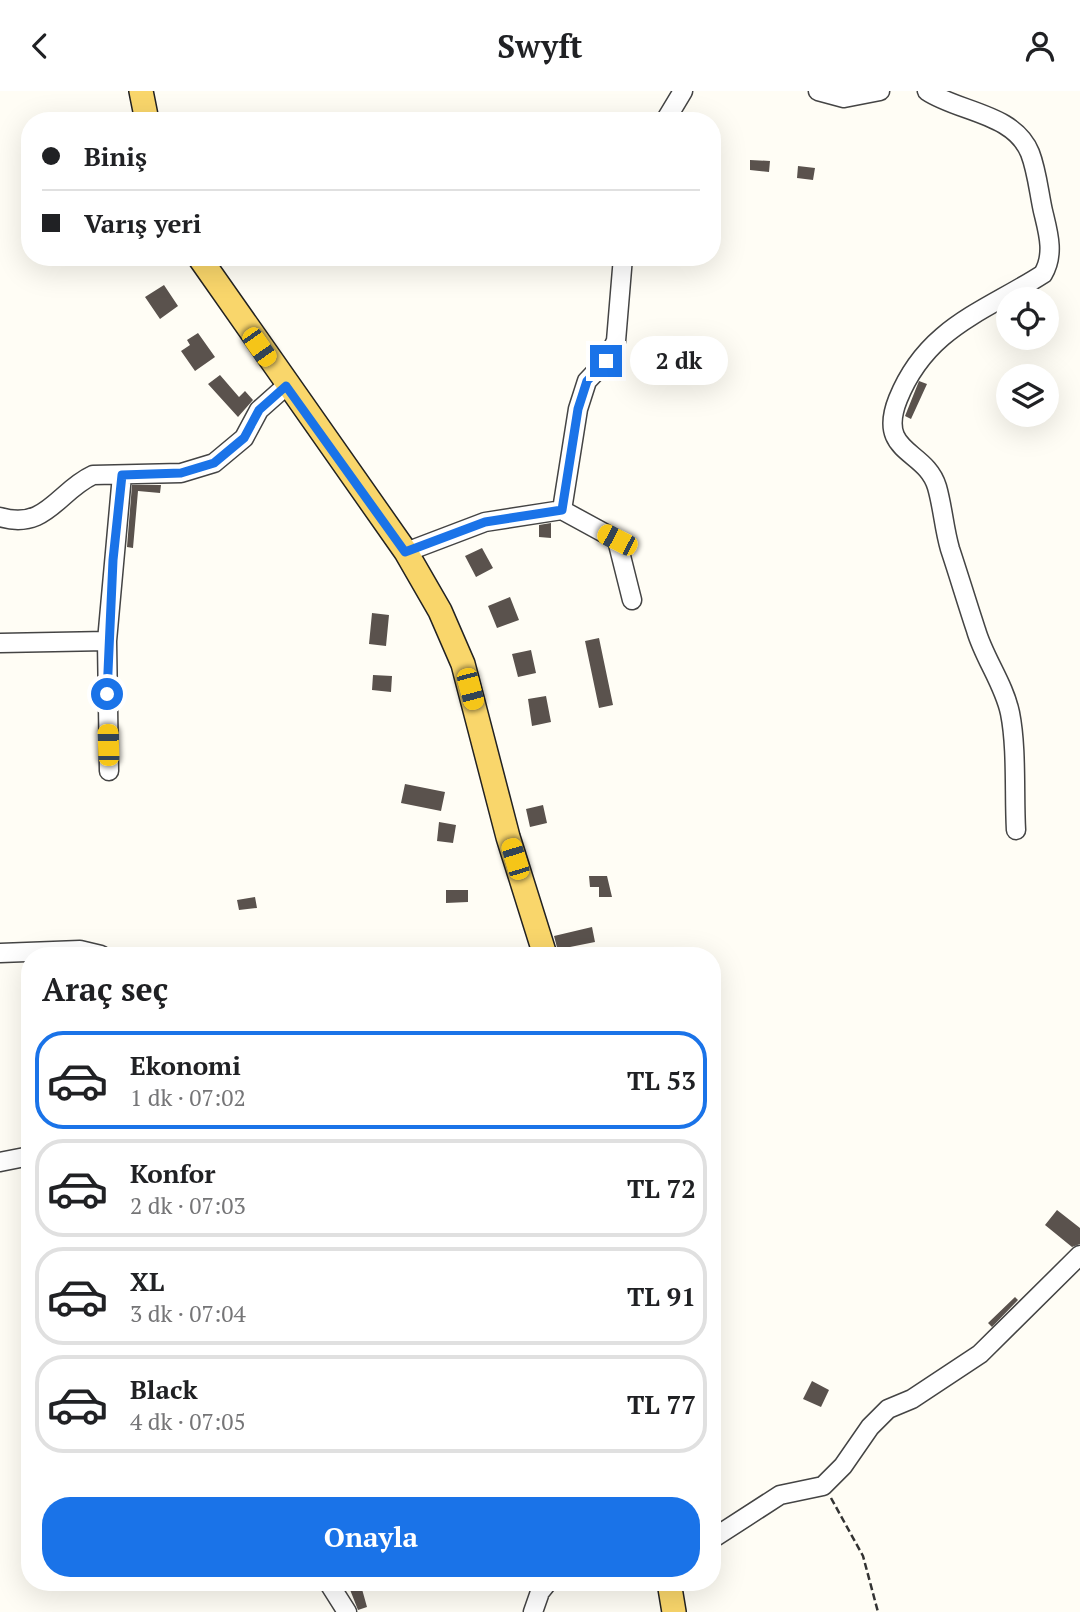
<!DOCTYPE html>
<html lang="tr">
<meta charset="utf-8">
<style>
:root{--surface:#fff;--page:#f2f2f2;--text:#202124;--muted:#757577;--line:#e0e0e0;--accent:#1a73e8}
body{margin:0;font-family:"PT Serif",serif;background:var(--page);color:var(--text);height:100vh;display:flex;flex-direction:column;font-size:26px;white-space:nowrap}
*{box-sizing:border-box;margin:0}
p{font-size:23px;color:var(--muted)}
.icon{flex:none;width:38px;height:38px;fill:none;stroke:currentColor;stroke-width:2;stroke-linecap:round;stroke-linejoin:round}
.map{position:relative;flex:1;overflow:hidden}
.drawer{position:absolute;left:21px;top:856px;width:700px;height:644px;display:flex;flex-direction:column;background:var(--surface);border-radius:28px;box-shadow:0 7px 28px #0002}
.drawer>*{flex:none}
.hud{position:absolute;left:21px;top:21px;width:700px;height:154px;border-radius:28px;box-shadow:0 7px 28px #0002;display:grid;align-content:center;height:154px;padding:0 21px;background:var(--surface)}
.fabs{position:absolute;left:996px;top:196px;display:grid;gap:14px}
.fabs a{display:grid;place-items:center;width:63px;height:63px;border-radius:50%;background:var(--surface);box-shadow:0 7px 28px #0002;font-size:35px}
.end{position:absolute;width:32px;height:32px;margin:-16px;border:9px solid #1a73e8;background:#fff;box-shadow:0 0 0 4px #fff}
.from{border-radius:50%}
.bubble{position:absolute;height:49px;border-radius:24px;background:var(--surface);box-shadow:0 7px 28px #0002;font-size:23px;font-weight:700;line-height:49px;text-align:center}
.car{position:absolute;width:21px;height:42px;margin:-21px -10px;border-radius:9px;box-shadow:0 0 5px 2px #0007;background:linear-gradient(#f5c518 24%,#345 0 40%,#f5c518 0 76%,#345 0 86%,#f5c518 0)}
.hud b{display:flex;align-items:center;gap:24px;height:66px;font-size:26px}
.hud b+b{border-top:2px solid var(--line)}
.hud i{width:18px;height:18px;background:var(--text)}
ul{padding:0;list-style:none}
li{display:flex;align-items:center;gap:21px;height:98px;margin:0 14px 10px;padding:0 7px;border:4px solid var(--line);border-radius:28px}
li div{flex:1}
li b{display:block;font-size:26px}
li em{font-style:normal;font-weight:700}
li.on{border-color:var(--accent)}
li>.icon{width:63px;height:63px;stroke-width:1.5}
h2{padding:0 21px;font-size:32px;line-height:84px}
.cta{display:flex;gap:14px;margin-top:auto;padding:14px 21px}
.cta a{flex:1;height:80px;border-radius:28px;background:var(--accent);color:#fff;font-size:28px;font-weight:700;line-height:80px;text-align:center}
header{display:flex;justify-content:space-between;align-items:center;height:91px;padding:0 21px;background:var(--surface);font-size:32px;font-weight:700}
.map>svg:first-child{display:block}
</style>
<header><svg class="icon" aria-label="back" viewBox="0 0 24 24"><path d="M15 5l-7 7 7 7"/></svg>Swyft<svg class="icon" aria-label="person" viewBox="0 0 24 24"><circle cx="12" cy="8" r="4"/><path d="M4 21q1-7 8-7t8 7"/></svg></header>
<div class="map">
<svg width="1080" height="1521" viewBox="0 0 1080 1521">
<rect width="100%" height="100%" fill="#fffdf5"/>
<path fill="#5a524d" d="M750 69 770 70 769 81 750 79Z
M798 75 815 77 813 89 797 87Z
M164 194 178 215 160 228 145 206Z
M198 242 215 266 195 280 181 260 190 254 187 249Z
M220 284 239 306 245 300 253 309 238 326 208 293Z
M919 290 927 293 911 328 905 325Z
M132 394H161L160 402 138 400 133 457 127 456Z
M551 432V447L539 446V434Z
M482 457 493 477 476 486 465 465Z
M510 506 519 529 497 537 488 515Z
M372 522 389 524 386 555 369 553Z
M599 547 613 614 599 617 585 550Z
M531 559 536 582 518 586 512 563Z
M373 584 392 585 391 601 372 599Z
M546 605 551 631 532 635 528 608Z
M405 693 445 701 441 720 401 712Z
M543 714 547 732 530 736 526 718Z
M439 731 456 734 453 752 437 750Z
M589 785H607L612 806H599V796H590Z
M446 799H468V811L446 812Z
M255 806 257 817 239 819 237 809Z
M592 836 595 851 570 856 572 864H559L554 845Z
M1057 1119 1080 1137V1153L1072 1156 1045 1134Z
M1015 1206 1018 1209 992 1236 988 1232Z
M812 1290 829 1299 821 1316 803 1308Z
M347 1491H360L367 1516 358 1519Z"/>
<g fill="none" stroke-linecap="round" stroke-linejoin="round">
<defs>
<path id="minor" d="M818 0 844 7 880 0
M927 0C958 21 1014 22 1030 62 1037 80 1039 102 1043 120 1048 141 1055 163 1043 183 984 221 927 236 898 308 876 363 926 358 937 396 943 417 944 438 950 458 959 485 967 512 976 539 984 567 1004 593 1010 622 1017 657 1014 703 1016 739
M665 30 683 0
M562 419 578 318 587 290 606 270 616 250 623 166
M0 426C46 440 58 400 93 384L181 382 214 372 244 347 259 319 286 295
M406 461 485 431 562 419 617 449 632 509
M107 550 109 680
M0 552 107 550 122 384
M0 862 80 859 101 864
M0 1071 30 1065
M712 1448 780 1404 823 1395 843 1375 870 1336 888 1318 912 1308 980 1263 1080 1164
M328 1491 347 1521
M533 1521 540 1501 548 1491"/>
<path id="major" d="M141 0 147 30
M199 166 406 461 440 520 463 573 508 746 545 864
M669 1491 674 1521"/>
</defs>
<use href="#minor" stroke="#444" stroke-width="21"/>
<use href="#major" stroke="#222" stroke-width="26"/>
<path stroke="#333" stroke-width="2.5" stroke-dasharray="7 3.5" stroke-linecap="butt" d="M831 1407 863 1465 878 1521"/>
<use href="#minor" stroke="#fff" stroke-width="18"/>
<use href="#major" stroke="#f9d66b" stroke-width="23"/>
</g>
<g fill="none" stroke-linecap="round" stroke-linejoin="round">
<path stroke="#1a73e8" stroke-width="9" d="M107 603 113 469 122 384 181 382 214 372 244 347 259 319 286 295 405 461 485 431 562 419 578 318 587 290 606 270"/>
</g>
</svg>
<div class="fabs">
<a><svg class="icon" aria-label="locate" viewBox="0 0 24 24"><circle cx="12" cy="12" r="6"/><path d="M12 2v4M12 18v4M2 12h4M18 12h4"/></svg></a>
<a><svg class="icon" aria-label="layers" viewBox="0 0 24 24"><path d="M12 4l9 5-9 5-9-5zM3 14l9 5 9-5"/></svg></a>
</div>
<i class="end from" style="left:107px;top:603px"></i>
<i class="end" style="left:606px;top:270px"></i>
<div class="bubble" style="left:630px;top:245px;width:98px">2 dk</div>
<i class="car" style="left:259px;top:256px;rotate:145deg"></i>
<i class="car" style="left:617px;top:449px;rotate:297deg"></i>
<i class="car" style="left:470px;top:598px;rotate:165deg"></i>
<i class="car" style="left:108px;top:654px;rotate:358deg"></i>
<i class="car" style="left:515px;top:768px;rotate:343deg"></i>
<div class="hud">
<b><i class="from"></i>Biniş</b>
<b><i></i>Varış yeri</b>
</div>
<section class="drawer">
<h2>Araç seç</h2>
<ul>
<li class="on"><svg class="icon" aria-label="car" viewBox="0 0 24 24"><path d="M5 17H2v-5l4-1 3-4h7l3 4 3 1v5h-3M9 17h6M6 11h13"/><circle cx="7" cy="17" r="2"/><circle cx="17" cy="17" r="2"/></svg><div><b>Ekonomi</b><p>1 dk · 07:02</p></div><em>TL 53</em></li>
<li><svg class="icon" aria-label="car" viewBox="0 0 24 24"><path d="M5 17H2v-5l4-1 3-4h7l3 4 3 1v5h-3M9 17h6M6 11h13"/><circle cx="7" cy="17" r="2"/><circle cx="17" cy="17" r="2"/></svg><div><b>Konfor</b><p>2 dk · 07:03</p></div><em>TL 72</em></li>
<li><svg class="icon" aria-label="car" viewBox="0 0 24 24"><path d="M5 17H2v-5l4-1 3-4h7l3 4 3 1v5h-3M9 17h6M6 11h13"/><circle cx="7" cy="17" r="2"/><circle cx="17" cy="17" r="2"/></svg><div><b>XL</b><p>3 dk · 07:04</p></div><em>TL 91</em></li>
<li><svg class="icon" aria-label="car" viewBox="0 0 24 24"><path d="M5 17H2v-5l4-1 3-4h7l3 4 3 1v5h-3M9 17h6M6 11h13"/><circle cx="7" cy="17" r="2"/><circle cx="17" cy="17" r="2"/></svg><div><b>Black</b><p>4 dk · 07:05</p></div><em>TL 77</em></li>
</ul>
<div class="cta"><a>Onayla</a></div>
</section>
</div>
